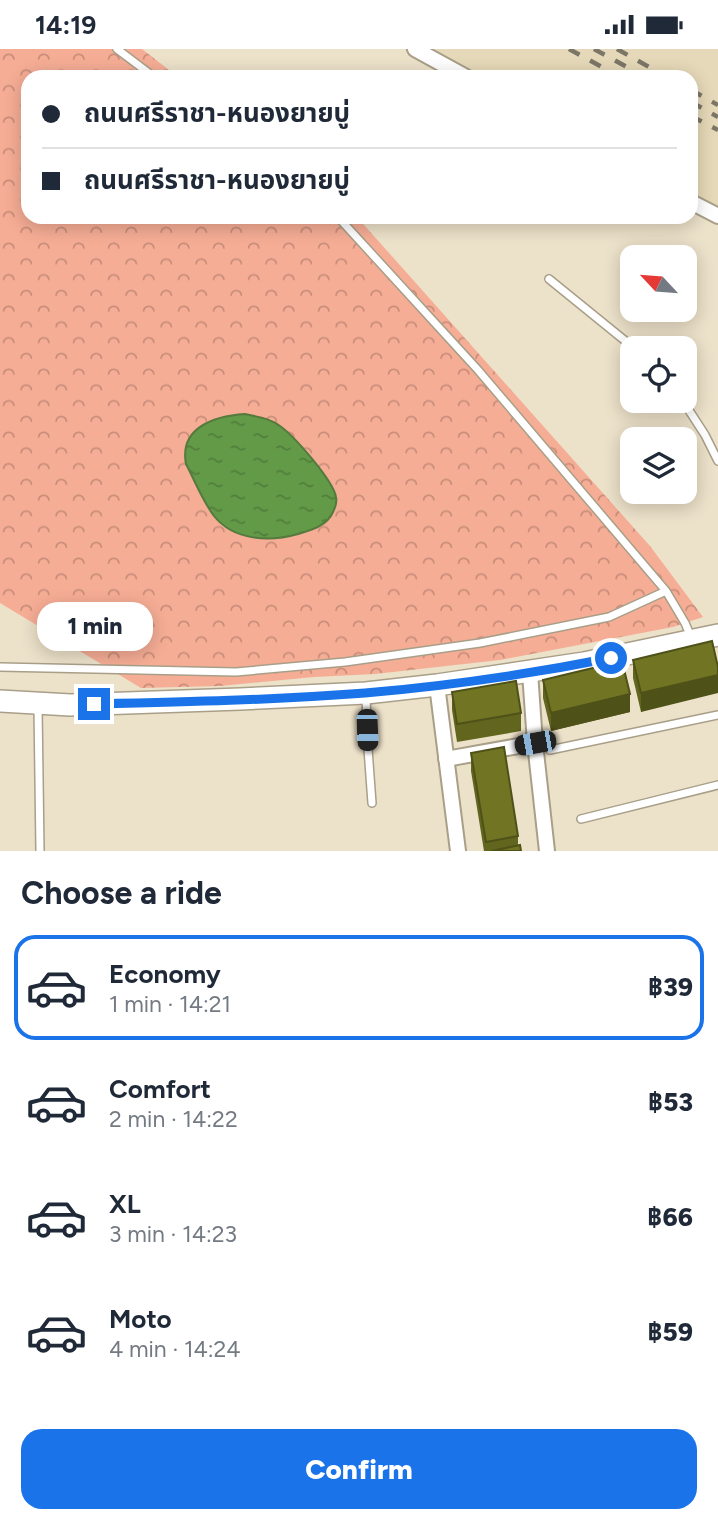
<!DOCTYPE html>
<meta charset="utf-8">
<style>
:root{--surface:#fff;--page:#f2f2f3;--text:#1f2937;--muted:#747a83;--line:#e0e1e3;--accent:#1a73e8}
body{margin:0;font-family:Figtree,"Noto Sans Thai",sans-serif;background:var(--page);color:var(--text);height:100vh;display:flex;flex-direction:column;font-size:26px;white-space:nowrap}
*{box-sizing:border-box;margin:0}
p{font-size:23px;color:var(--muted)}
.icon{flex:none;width:38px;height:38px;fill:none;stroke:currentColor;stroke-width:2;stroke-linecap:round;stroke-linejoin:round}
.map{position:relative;height:802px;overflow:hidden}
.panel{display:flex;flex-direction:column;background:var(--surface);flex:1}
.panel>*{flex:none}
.hud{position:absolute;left:21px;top:21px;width:677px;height:154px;border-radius:21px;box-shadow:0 4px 18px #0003;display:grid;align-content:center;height:154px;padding:0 21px;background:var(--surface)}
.needle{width:46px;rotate:296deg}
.buttons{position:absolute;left:620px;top:196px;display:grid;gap:14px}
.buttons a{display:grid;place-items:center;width:77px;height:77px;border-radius:14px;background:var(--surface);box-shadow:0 4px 18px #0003;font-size:35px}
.end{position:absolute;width:32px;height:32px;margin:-16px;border:9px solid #1a73e8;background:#fff;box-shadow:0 0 0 4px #fff}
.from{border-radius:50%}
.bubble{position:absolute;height:49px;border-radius:21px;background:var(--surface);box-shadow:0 4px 18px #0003;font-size:23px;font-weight:800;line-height:49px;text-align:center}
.car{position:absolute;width:21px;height:42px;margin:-21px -10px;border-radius:9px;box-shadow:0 0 5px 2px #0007;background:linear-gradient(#222 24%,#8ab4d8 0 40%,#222 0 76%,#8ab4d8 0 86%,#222 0)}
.hud b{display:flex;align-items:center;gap:24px;height:66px;font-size:26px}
.hud b+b{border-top:2px solid var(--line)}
.hud i{width:18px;height:18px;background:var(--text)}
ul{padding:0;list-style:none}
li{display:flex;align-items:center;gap:21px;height:105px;margin:0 14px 10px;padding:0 7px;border:4px solid transparent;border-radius:21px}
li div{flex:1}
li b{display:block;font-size:26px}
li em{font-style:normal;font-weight:800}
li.current{border-color:var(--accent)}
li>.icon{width:63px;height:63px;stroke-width:1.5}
h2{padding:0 21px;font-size:32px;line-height:84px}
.action{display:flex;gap:14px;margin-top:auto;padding:14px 21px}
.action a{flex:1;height:80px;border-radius:21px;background:var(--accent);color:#fff;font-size:28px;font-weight:800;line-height:80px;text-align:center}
.status{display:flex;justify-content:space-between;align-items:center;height:49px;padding:0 35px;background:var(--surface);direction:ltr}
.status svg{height:19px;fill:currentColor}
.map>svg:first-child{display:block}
</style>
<div class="status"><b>14:19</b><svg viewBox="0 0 49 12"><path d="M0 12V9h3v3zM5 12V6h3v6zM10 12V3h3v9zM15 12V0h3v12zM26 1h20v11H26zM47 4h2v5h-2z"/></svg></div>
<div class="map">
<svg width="718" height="802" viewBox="0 0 718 802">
<defs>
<pattern id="park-crowns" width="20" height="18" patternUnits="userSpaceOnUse" patternTransform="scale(1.75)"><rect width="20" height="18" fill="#f6ad95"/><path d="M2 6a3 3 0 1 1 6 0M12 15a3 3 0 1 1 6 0" fill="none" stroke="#c88d7a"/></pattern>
<pattern id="water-ripples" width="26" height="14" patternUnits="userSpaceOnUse" patternTransform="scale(1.75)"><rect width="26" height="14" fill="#629a47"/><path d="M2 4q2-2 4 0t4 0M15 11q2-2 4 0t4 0" fill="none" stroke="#527e3b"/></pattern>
</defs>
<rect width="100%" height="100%" fill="#ece1c9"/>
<path fill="#e6d9b9" d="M432 0H718V158L691 143V28H482Z"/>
<path fill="url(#park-crowns)" d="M0 0H142L178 28H28V168H357L650 497 703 568 673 578 500 611 375 625 314 628 220 637 141 639 0 554Z"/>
<path fill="url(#water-ripples)" stroke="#547a3d" stroke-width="2" d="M245 365C257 368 270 369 280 377 294 387 333 431 336 448 337 452 335 459 333 463 327 477 311 481 298 485 270 493 234 492 214 467 202 451 195 432 186 415 179 378 215 367 245 365Z"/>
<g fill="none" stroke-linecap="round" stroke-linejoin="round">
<defs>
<path id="service" d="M117 0 154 28
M338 168 478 321 666 542
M549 230 634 299
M683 352 705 386 718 412
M0 618 236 623 345 613 480 594 609 568 666 542 685 574 691 588
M366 648 368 700 372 754
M38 658 40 802
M550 701 718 666
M581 770 718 736"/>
<path id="minor" d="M415 0 466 28
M691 153 718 167
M530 623 535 694 547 802
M437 636 458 802
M446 710 535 694"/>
<path id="secondary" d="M0 652 70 656 240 650 366 644 437 636 584 614 718 586"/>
</defs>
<use href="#service" stroke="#a99f88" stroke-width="10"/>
<use href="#minor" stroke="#a99f88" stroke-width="18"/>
<use href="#secondary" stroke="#a99f88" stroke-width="24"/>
<use href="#service" stroke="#fff" stroke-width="7"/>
<use href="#minor" stroke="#fff" stroke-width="14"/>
<use href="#secondary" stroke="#fff" stroke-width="21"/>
<path stroke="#7c7667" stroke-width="4.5" stroke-dasharray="12 12" stroke-linecap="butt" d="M569 0 620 28
M594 0 645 28
M617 0 667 28
M691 41 718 56
M691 53 718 68
M691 67 718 81"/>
</g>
<path fill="#61651e" d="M633 611 718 618 641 663 633 629Z
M543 631 630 663 551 682 543 649Z
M452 643 521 664V682L457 693 452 661Z
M471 704 518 787V797L521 802H484L471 722Z"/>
<path fill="#4f5218" d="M718 626V644L641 663V644Z
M630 645V663L551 682V664Z"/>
<path fill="#717523" stroke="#4f5218" stroke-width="2" d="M712 592 718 618V626L641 644 633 611Z
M622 612 630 645 551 664 543 631Z
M516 632 521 664 457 675 452 643Z
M504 698 518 787 486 793 471 704Z
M520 796 521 802H492Z"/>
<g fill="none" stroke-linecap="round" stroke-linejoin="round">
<path stroke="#1a73e8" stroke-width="9" d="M94 655C184 653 275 651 365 644 447 637 530 625 611 609"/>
</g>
</svg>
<div class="buttons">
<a><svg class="needle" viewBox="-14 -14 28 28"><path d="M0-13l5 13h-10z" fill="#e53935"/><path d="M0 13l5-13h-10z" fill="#747a83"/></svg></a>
<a><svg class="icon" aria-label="locate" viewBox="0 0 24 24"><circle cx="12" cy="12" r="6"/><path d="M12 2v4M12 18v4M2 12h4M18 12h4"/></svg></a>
<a><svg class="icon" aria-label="layers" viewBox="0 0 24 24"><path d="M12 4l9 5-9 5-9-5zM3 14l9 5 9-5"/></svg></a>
</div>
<i class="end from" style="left:611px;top:609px"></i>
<i class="end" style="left:94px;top:655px"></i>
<div class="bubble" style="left:37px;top:553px;width:116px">1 min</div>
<i class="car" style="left:367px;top:681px;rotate:178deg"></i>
<i class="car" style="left:535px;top:694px;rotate:260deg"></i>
<div class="hud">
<b><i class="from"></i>ถนนศรีราชา-หนองยายบู่</b>
<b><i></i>ถนนศรีราชา-หนองยายบู่</b>
</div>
</div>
<section class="panel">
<h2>Choose a ride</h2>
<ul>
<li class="current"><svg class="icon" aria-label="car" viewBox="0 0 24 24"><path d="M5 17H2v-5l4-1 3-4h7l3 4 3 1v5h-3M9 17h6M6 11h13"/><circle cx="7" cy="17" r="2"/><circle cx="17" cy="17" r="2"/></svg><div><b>Economy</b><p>1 min · 14:21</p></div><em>฿39</em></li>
<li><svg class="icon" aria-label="car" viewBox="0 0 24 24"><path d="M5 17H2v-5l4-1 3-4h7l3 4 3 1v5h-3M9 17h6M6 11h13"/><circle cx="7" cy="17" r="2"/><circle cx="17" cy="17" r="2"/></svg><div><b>Comfort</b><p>2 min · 14:22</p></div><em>฿53</em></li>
<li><svg class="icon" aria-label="car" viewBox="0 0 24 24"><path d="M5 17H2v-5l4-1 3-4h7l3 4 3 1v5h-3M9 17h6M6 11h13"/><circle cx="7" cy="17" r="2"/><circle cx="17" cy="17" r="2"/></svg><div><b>XL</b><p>3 min · 14:23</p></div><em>฿66</em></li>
<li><svg class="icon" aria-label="car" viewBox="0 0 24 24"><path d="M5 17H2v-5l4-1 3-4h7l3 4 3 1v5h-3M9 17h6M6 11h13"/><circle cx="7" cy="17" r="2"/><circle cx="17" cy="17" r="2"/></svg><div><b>Moto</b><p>4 min · 14:24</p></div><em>฿59</em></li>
</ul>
<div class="action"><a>Confirm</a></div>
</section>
